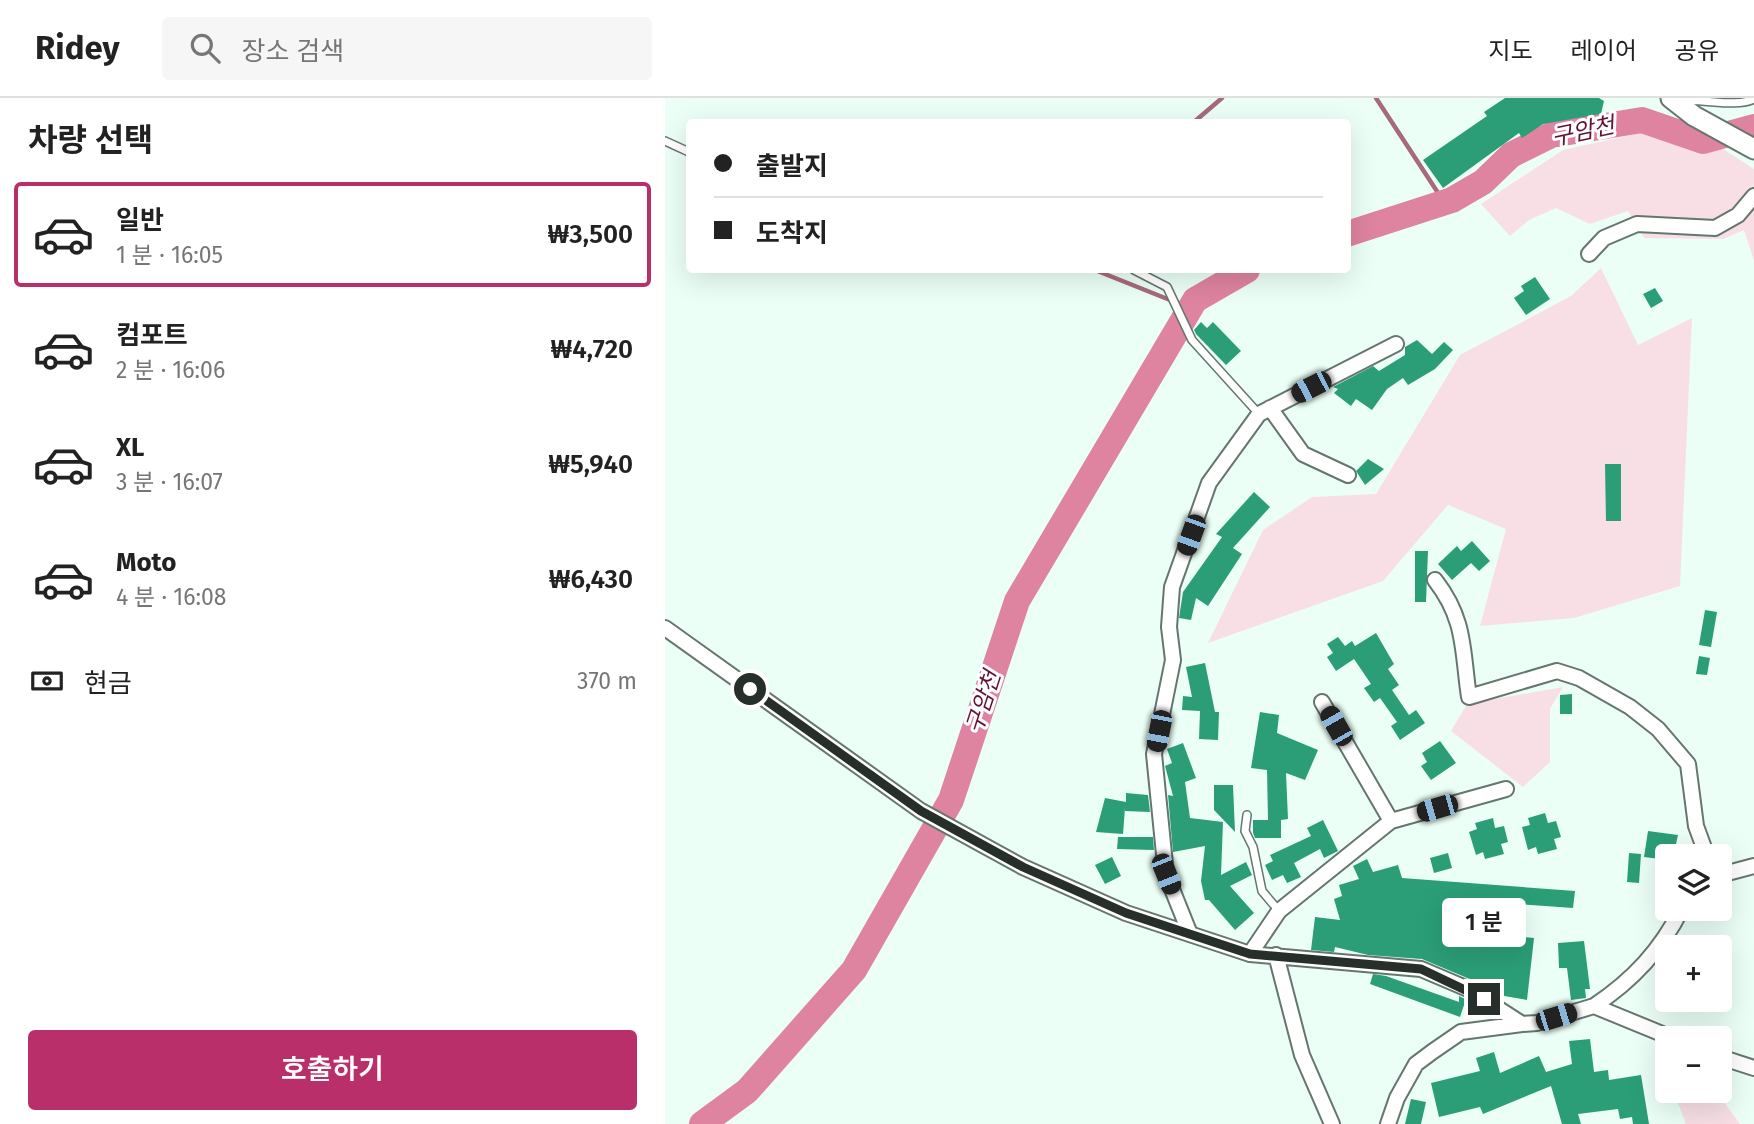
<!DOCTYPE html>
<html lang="ko">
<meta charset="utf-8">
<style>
:root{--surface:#fff;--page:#f6f6f6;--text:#222;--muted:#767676;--line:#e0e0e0;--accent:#b92f69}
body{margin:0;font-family:"Fira Sans","Noto Sans KR",sans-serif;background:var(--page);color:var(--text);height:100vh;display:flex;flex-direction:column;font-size:26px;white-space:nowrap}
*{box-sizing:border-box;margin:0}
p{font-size:23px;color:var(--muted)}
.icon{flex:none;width:38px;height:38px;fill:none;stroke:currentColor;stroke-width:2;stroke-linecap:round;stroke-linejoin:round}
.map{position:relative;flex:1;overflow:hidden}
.panel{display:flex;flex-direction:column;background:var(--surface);width:665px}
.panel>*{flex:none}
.guide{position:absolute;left:21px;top:21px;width:665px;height:154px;border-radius:7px;box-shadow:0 7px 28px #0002;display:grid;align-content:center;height:154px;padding:0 28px;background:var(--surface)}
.buttons{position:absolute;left:990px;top:746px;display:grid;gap:14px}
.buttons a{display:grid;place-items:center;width:77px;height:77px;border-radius:7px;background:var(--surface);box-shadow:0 7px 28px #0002;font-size:35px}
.end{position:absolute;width:32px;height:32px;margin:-16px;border:9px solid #272f2b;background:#fff;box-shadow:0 0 0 4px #fff}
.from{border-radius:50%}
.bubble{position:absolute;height:49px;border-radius:7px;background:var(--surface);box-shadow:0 7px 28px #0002;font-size:23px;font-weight:600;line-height:49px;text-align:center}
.car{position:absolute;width:21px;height:42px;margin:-21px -10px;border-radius:9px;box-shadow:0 0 5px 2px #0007;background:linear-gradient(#222 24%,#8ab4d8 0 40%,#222 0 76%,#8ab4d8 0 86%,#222 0)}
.guide b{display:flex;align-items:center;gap:24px;height:66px;font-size:26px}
.guide b+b{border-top:2px solid var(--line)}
.guide i{width:18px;height:18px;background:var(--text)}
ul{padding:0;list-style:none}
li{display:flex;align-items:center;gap:21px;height:105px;margin:0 14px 10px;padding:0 14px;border:4px solid transparent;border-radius:7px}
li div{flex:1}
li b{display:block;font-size:26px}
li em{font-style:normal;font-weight:600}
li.on{border-color:var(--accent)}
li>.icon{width:63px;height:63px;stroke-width:1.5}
h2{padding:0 28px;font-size:32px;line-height:84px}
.pay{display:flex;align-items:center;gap:18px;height:77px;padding:0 28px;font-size:26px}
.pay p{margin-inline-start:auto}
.button{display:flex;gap:14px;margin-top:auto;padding:14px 28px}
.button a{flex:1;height:80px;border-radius:7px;background:var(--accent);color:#fff;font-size:28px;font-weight:600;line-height:80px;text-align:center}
header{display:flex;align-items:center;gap:42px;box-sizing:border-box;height:98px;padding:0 35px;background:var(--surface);border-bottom:2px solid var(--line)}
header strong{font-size:33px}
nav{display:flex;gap:38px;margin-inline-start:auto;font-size:24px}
.search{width:490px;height:63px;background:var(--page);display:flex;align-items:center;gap:18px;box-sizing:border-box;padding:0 24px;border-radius:7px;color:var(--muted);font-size:26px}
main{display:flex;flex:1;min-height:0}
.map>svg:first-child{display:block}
</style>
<header>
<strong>Ridey</strong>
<div class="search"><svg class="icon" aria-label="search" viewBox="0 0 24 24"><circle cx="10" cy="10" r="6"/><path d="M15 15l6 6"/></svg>장소 검색</div>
<nav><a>지도</a><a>레이어</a><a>공유</a></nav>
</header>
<main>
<section class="panel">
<h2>차량 선택</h2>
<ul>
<li class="on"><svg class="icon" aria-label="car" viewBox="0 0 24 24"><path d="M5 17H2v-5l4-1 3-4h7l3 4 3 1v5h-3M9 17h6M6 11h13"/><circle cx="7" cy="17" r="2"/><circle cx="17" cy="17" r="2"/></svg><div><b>일반</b><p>1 분 · 16:05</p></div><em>₩3,500</em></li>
<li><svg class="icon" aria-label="car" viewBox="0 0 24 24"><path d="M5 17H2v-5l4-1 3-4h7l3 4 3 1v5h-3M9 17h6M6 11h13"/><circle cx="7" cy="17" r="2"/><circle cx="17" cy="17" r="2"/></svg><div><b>컴포트</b><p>2 분 · 16:06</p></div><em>₩4,720</em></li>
<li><svg class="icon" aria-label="car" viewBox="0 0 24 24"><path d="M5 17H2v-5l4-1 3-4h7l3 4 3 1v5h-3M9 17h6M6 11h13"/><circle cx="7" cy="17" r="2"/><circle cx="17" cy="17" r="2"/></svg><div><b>XL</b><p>3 분 · 16:07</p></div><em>₩5,940</em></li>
<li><svg class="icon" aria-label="car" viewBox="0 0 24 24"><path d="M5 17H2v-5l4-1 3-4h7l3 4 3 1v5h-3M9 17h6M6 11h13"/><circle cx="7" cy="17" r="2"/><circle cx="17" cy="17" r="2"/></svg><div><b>Moto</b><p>4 분 · 16:08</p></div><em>₩6,430</em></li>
</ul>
<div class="pay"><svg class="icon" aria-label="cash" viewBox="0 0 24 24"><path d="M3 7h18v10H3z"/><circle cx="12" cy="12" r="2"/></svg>현금<p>370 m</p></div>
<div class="button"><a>호출하기</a></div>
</section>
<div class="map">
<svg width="1089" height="1026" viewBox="0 0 1089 1026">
<rect width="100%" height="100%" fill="#ebfff6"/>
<path fill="#f8dfe6" d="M980 34 1036 52 1058 51 1089 71V163L1079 132 1058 141 979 140 963 113 925 126 891 110 864 122 845 138 816 106 898 52Z
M936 170 973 247 1027 220 1015 488 909 520 815 528 841 431 783 407 718 483 543 545 598 432 647 399 711 396 795 257 906 198Z
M898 589 885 611V664L858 689 786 633 802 606Z
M990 943 1003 949V978Z
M1008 992H1050L1075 1026H1021Z"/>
<path fill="#de83a0" stroke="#a76a7d" stroke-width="2" d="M1089 19V37L1066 25Z"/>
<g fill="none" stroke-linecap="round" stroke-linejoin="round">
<path stroke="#a76a7d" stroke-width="4.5" d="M711 0 779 104
M529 24 557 0
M430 172 525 210"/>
<path stroke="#de83a0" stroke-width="26" d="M682 136 787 102 818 84 846 57 886 37 977 22 1038 43 1089 29
M37 1026 82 993 189 872 286 702 352 503 530 202 582 172"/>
</g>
<path fill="#2b9e77" d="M840 0H934L939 3 936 16 878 26 857 40 854 35 778 90 758 62 822 18 819 14Z
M870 179 885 201 861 217 849 200 859 193 856 188Z
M990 190 998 203 986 210 978 196Z
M536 224 542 230 548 224 576 253 561 267 531 236 529 232Z
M752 242 767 256 779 244 788 252 770 271 743 287 738 280 722 291 707 312 691 301 686 308 669 295 673 291 668 289 708 268 714 273 740 257V249Z
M703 361 719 371 700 387 691 373Z
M940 366H956V423H941Z
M589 394 605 409 568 450 577 456 543 508 531 500 526 522 514 520 518 494 557 439 551 436Z
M807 443 825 463 814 473 806 465 787 482 773 466 792 448 796 453Z
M750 453H763L761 504H750Z
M1040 512 1052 514 1046 549 1034 547Z
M711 535 729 566 723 571 734 587 727 592 744 617 751 612 760 625 735 642 726 628 732 624 715 600 709 604 699 590 706 586 689 561 671 573 662 559 668 555 662 546 673 539 680 548 687 543 690 548Z
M1034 558 1045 560 1042 577 1031 576Z
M540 565 550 614H554L553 642 534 641 535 613 517 612 518 598 527 599 521 569Z
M907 596V616H895V597Z
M595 614 614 617 612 635 653 652 640 682 621 675 623 721 616 722V740H590L588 735V722H603L602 672 586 670Z
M775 643 791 665 766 682 756 668 762 664 757 655Z
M518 645 531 680 520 684 525 720 558 724 556 777 581 764 587 777 565 788 589 815 570 832 544 802H540L536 783 540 748 508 754 503 697 508 698 500 668 507 665 502 651Z
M549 687H568L570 734 549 712Z
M461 695 483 697 485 714 460 713V710L458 736 431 734 440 700 461 704Z
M880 715 883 725 891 723 896 739 889 741 892 751 873 756 871 749 863 752 857 729 865 727 863 720Z
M828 720 830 730 839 728 843 744 836 746 839 756 820 761 818 754 811 757 804 734 812 731 810 725Z
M658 722 673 753 659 760 655 751 629 765 636 779 622 785 618 777 607 782 600 767 608 763 605 757 646 738 642 730Z
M983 733 1013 737 1011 746 1028 748 1032 758H1003V762L979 759Z
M453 739H488L489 752 452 751Z
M783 755 787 770 769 775 765 760Z
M964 755 976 756 974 785 962 784Z
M447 759 456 778 440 786 430 767Z
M702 761 708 774 733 767 737 780 910 793 908 810 852 806 848 838 869 840 862 902 828 896 807 882 757 861 703 857 670 849 669 854 646 852 650 819 675 822 669 801 677 798 674 787 694 781 688 768Z
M919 843 925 891H920L921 900 906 902 902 870H894L893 845Z
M708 876 721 878 794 904V898L798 900 801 901 795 919 705 886Z
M925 941 929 974 943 972 944 982 976 977 984 1026H968L967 1019 955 1021 953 1011 913 1016 916 1026H897L886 988 818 1016 815 1009 774 1019 766 985 815 973 811 960 829 954 835 975 874 958 881 974 907 966 904 943Z
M746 1001 761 1004 756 1026H740Z"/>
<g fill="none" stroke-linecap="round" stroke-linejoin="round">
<defs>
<path id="lane" d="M1014 3C1038 0 1070 10 1089 1
M0 43 24 54
M469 172 502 189 527 242 594 316
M582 717 580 733 588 749 597 793 614 813"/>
<path id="street" d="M924 156 939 140 972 126 1050 130 1073 117 1089 98
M605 310 638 356 683 377
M770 482C801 522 797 552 804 599L892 573 914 580 965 609 993 631 1023 666 1031 728 1042 758
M0 530 256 713 358 769 461 815 585 856 756 871 803 891 857 926 872 925 929 908 1007 940
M657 604 726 723
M1055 777 1089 768
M525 836 501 776 489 656 508 562 504 529 507 489 544 385 594 316 731 246
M585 856 614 813 726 723 841 691
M611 857 637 957 667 1026
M929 908C968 882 996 852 1017 810
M1055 959 1089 970
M723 1026 732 1000 751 966 767 954 796 934 857 926"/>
<path id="secondary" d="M1006 0 1029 18 1089 51"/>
</defs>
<use href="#lane" stroke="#65766e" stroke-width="10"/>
<use href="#street" stroke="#65766e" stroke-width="18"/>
<use href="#secondary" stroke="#65766e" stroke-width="23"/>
<use href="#lane" stroke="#fff" stroke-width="7"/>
<use href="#street" stroke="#fff" stroke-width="14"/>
<use href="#secondary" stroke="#fff" stroke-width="19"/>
</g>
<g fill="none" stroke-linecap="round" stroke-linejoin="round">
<path stroke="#272f2b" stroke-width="9" d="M85 591 256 713 358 769 461 815 585 856 756 871 819 901"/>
</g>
<g text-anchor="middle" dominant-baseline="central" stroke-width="6" stroke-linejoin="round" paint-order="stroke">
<g font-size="23" font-style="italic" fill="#631135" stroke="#fff">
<text transform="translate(918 33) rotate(-12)">구암천</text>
<text transform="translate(318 604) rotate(-72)">구암천</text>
</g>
</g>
</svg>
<div class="buttons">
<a><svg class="icon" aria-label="layers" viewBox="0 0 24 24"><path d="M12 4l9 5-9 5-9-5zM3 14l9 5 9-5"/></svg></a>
<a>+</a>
<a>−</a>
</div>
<i class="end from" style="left:85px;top:591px"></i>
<i class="end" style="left:819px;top:901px"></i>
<div class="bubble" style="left:777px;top:800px;width:84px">1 분</div>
<i class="car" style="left:646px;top:289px;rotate:243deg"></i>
<i class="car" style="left:526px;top:437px;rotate:200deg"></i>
<i class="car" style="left:671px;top:628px;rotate:330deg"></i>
<i class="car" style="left:494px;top:633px;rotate:191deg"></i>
<i class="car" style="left:772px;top:710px;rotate:254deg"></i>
<i class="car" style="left:501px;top:776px;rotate:158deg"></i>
<i class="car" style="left:891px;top:919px;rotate:73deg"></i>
<div class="guide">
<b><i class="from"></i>출발지</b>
<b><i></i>도착지</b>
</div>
</div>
</main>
